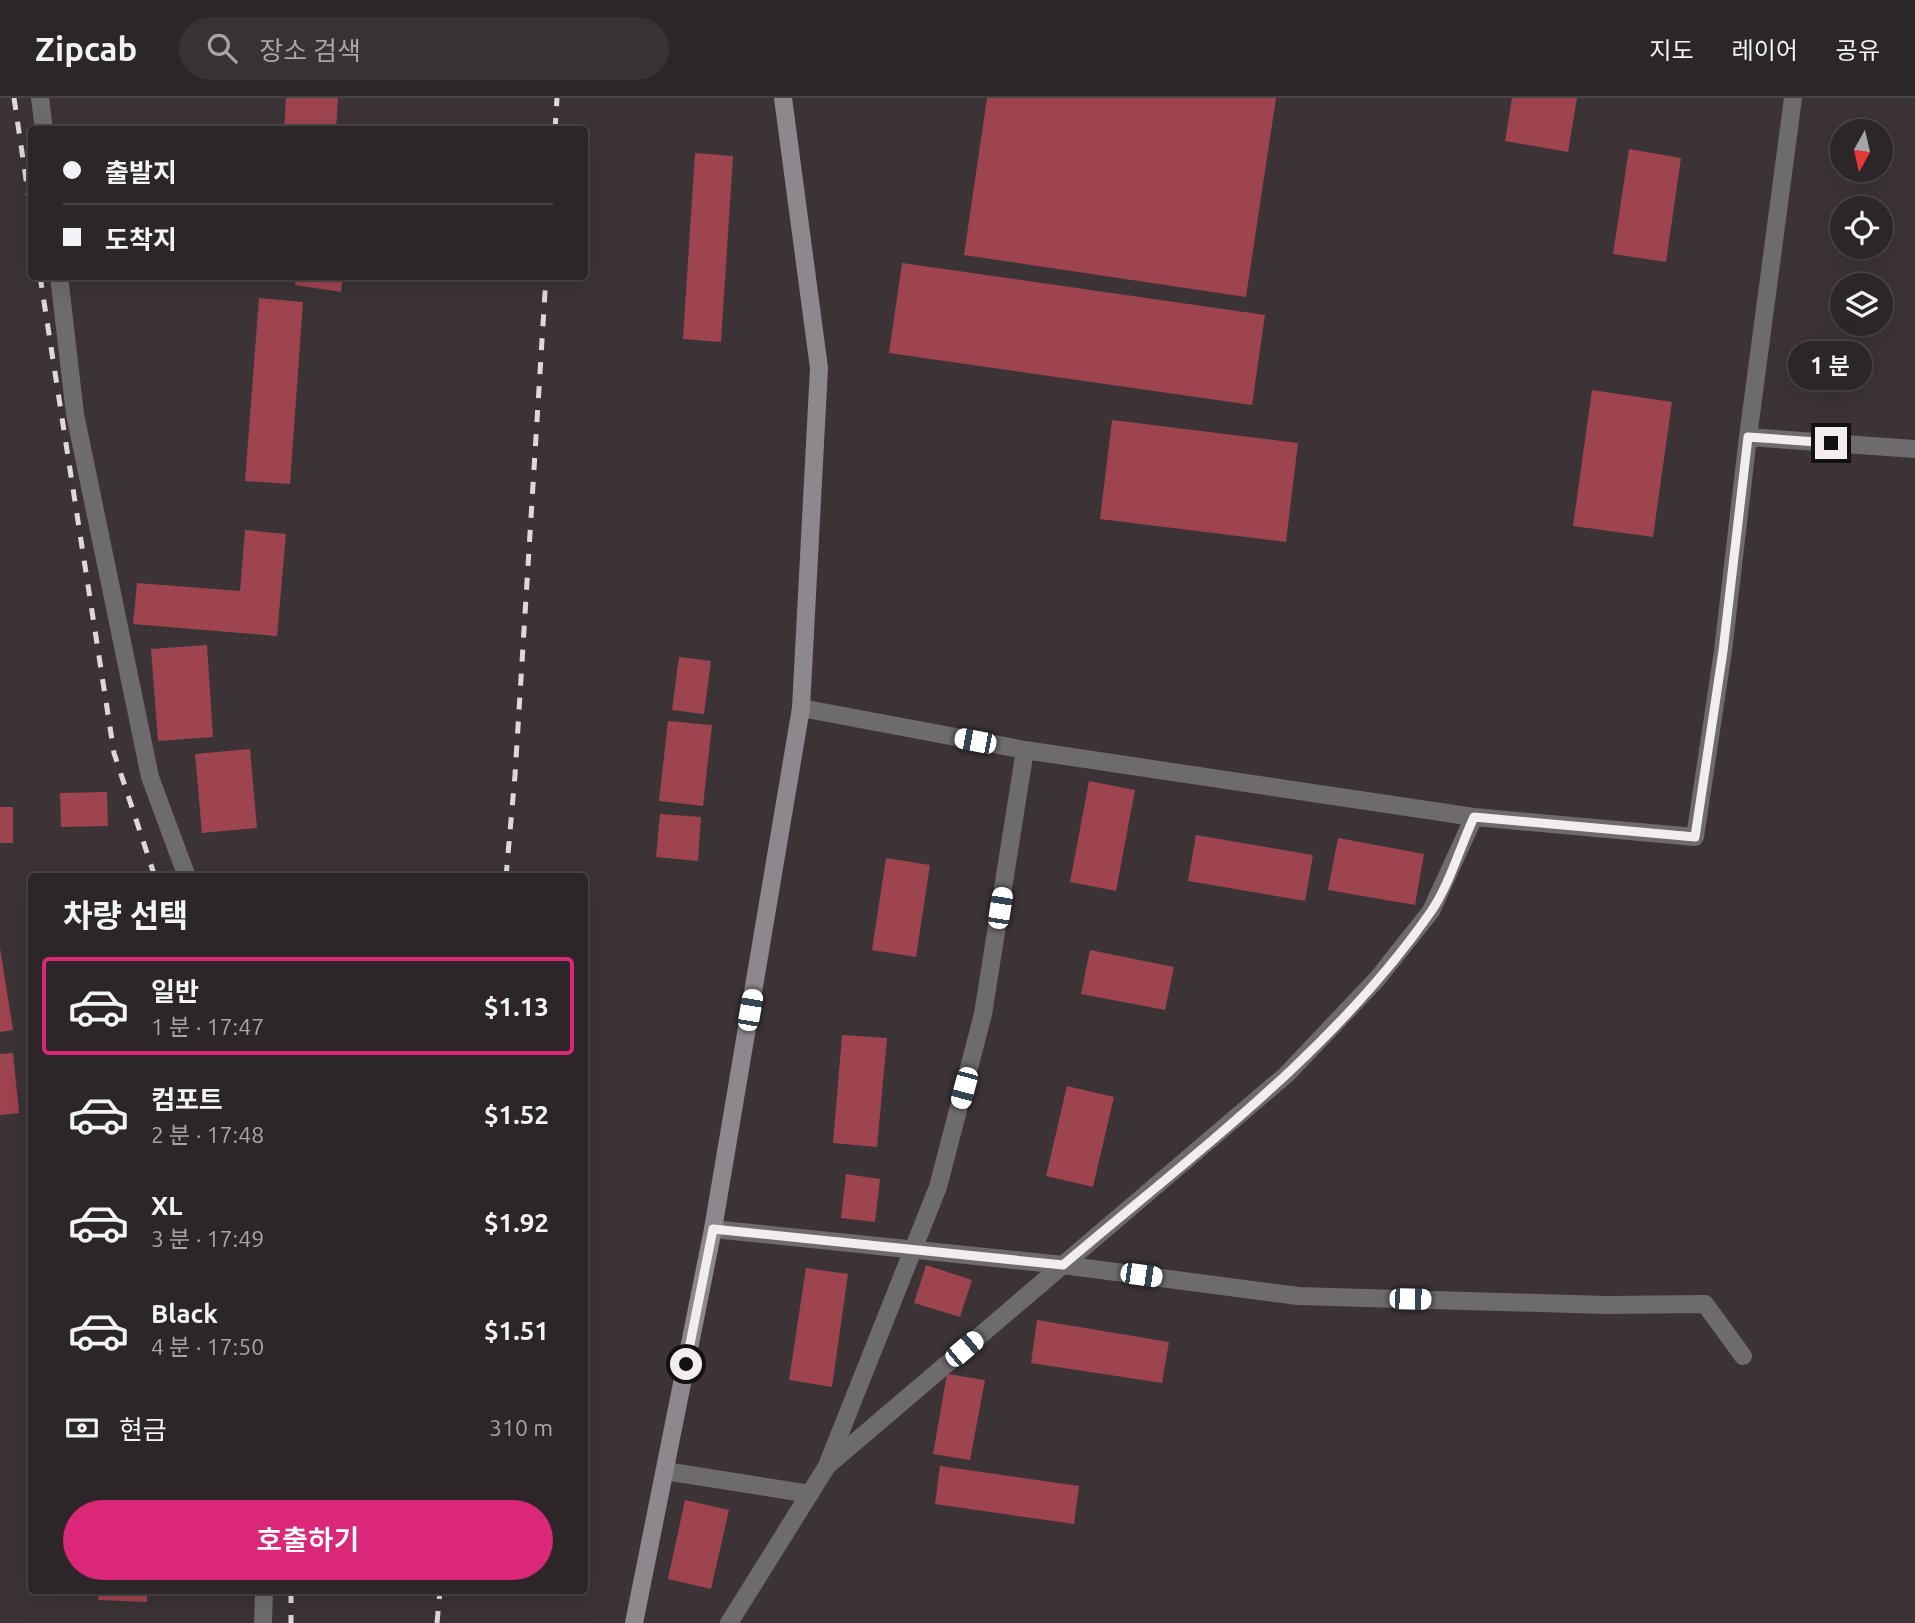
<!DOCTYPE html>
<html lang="ko">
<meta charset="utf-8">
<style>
:root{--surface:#2c2628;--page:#383234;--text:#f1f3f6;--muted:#a6a5a8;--line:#484345;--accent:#db2777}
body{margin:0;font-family:Ubuntu,"Noto Sans KR",sans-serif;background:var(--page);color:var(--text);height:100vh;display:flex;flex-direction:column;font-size:26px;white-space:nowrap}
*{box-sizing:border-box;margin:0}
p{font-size:23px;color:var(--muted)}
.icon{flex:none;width:38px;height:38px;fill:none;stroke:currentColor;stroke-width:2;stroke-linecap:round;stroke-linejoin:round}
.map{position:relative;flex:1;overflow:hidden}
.sheet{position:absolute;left:28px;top:775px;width:560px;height:721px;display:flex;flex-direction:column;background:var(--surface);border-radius:7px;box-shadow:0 7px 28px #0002,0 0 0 2px var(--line)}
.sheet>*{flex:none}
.top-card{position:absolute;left:28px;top:28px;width:560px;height:154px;border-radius:7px;box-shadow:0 7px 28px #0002,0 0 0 2px var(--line);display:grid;align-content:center;height:154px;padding:0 35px;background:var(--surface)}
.needle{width:46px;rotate:188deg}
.tools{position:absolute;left:1830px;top:21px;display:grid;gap:14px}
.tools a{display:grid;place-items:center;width:63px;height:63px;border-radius:50%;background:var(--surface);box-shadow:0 7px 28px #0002,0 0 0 2px var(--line);font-size:35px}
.end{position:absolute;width:32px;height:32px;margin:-16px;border:9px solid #f3edef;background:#111;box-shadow:0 0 0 4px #111}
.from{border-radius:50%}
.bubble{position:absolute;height:49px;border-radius:24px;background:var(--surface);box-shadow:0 7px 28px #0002,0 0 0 2px var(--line);font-size:23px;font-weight:600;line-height:49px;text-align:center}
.car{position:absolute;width:21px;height:42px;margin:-21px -10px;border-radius:9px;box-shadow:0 0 5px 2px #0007;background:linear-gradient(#fff 24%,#345 0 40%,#fff 0 76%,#345 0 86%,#fff 0)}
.top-card b{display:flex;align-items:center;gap:24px;height:66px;font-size:26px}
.top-card b+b{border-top:2px solid var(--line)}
.top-card i{width:18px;height:18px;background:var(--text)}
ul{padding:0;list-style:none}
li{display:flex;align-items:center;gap:21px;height:98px;margin:0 14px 10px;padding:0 21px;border:4px solid transparent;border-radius:7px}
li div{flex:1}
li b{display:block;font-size:26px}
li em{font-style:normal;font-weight:600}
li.selected{border-color:var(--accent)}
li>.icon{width:63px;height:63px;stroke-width:1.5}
h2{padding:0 35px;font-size:32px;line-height:84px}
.pay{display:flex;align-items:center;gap:18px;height:77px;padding:0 35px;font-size:26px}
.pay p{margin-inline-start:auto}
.cta{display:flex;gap:14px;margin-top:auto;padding:14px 35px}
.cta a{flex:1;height:80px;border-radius:42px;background:var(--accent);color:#fff;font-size:28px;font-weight:600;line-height:80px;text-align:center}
header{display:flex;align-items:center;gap:42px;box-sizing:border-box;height:98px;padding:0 35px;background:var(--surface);border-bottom:2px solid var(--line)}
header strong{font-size:33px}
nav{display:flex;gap:38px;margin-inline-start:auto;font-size:24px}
.search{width:490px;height:63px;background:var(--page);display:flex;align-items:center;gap:18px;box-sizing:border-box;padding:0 24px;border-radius:38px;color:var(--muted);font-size:26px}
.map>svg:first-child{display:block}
</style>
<header>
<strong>Zipcab</strong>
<div class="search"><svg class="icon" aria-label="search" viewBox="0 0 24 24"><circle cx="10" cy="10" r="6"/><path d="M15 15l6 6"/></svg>장소 검색</div>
<nav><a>지도</a><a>레이어</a><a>공유</a></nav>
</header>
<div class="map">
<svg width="1915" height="1525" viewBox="0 0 1915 1525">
<rect width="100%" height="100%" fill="#3b3336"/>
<path fill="#9e444f" d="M286 0H338L336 32H284Z
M987 0H1276L1246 199 964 157Z
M1512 0H1577L1568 54 1505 43Z
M1629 51 1681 60 1666 164 1613 156Z
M695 55 733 58 721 244 683 241Z
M902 165 1265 217 1252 307 889 255Z
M296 178H343L341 194 295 187Z
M259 200 303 204 290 386 245 383Z
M1592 292 1672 304 1653 439 1573 428Z
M1112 322 1298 345 1286 444 1100 421Z
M245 432 286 436 277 538 133 526 137 485 240 493Z
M207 547 213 639 158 643 151 551Z
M679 559 711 563 704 616 672 612Z
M668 623 712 627 703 708 659 703Z
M250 651 257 730 202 735 195 656Z
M1089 683 1135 692 1116 793 1070 784Z
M107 694 108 728 61 729 60 695Z
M0 709H13V745H0Z
M660 716 701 719 698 763 656 759Z
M1196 737 1313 757 1305 803 1188 783Z
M1338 740 1424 756 1415 807 1328 792Z
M886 760 930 767 916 859 872 852Z
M0 850 13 932 0 934Z
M1090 852 1174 869 1165 912 1081 896Z
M842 937 887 940 877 1049 833 1045Z
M13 955 19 1015 0 1017V956Z
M1067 988 1114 999 1093 1089 1046 1078Z
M846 1076 880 1081 875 1124 841 1120Z
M926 1167 972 1182 960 1219 914 1205Z
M806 1170 848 1176 832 1289 789 1282Z
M1037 1222 1169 1244 1162 1285 1031 1265Z
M947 1276 985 1282 970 1362 933 1356Z
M940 1368 1079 1388 1074 1426 935 1406Z
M685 1402 729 1412 711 1491 668 1481Z
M99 1493H147V1504L98 1502Z"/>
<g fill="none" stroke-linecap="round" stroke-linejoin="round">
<path stroke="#6e6b6e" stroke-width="18" d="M40 0 44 32
M59 178 75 316 150 679 187 779
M1748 339 1793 0
M801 610 1025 652 1474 719 1695 739 1723 553 1748 339 1915 351
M713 1131 1063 1167 1298 1198 1606 1207 1705 1206 1743 1258
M828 1365 938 1089 983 916 1025 652
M665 1373 810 1396
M263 1525 264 1493
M729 1525 827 1368 1287 976 1377 881 1431 813 1474 719"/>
<path stroke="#8d888d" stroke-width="18" d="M634 1525 713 1131 801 610 819 270 783 0"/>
<path stroke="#e0d9db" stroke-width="5" stroke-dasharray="12 12" stroke-linecap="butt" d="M14 0 32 122
M555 32 557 0
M40 178 114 655 155 779
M506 779 515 677 546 178
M291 1493V1525
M437 1525 440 1493"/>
</g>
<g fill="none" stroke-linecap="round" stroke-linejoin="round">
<path stroke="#f3edef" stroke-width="9" d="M686 1266 713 1131 1063 1167C1191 1058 1333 954 1430 815 1449 788 1460 749 1474 719L1695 739 1723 553 1748 339 1831 345"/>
</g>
</svg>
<div class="tools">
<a><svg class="needle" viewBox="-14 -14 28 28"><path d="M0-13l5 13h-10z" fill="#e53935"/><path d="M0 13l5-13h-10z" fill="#a6a5a8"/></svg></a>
<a><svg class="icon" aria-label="locate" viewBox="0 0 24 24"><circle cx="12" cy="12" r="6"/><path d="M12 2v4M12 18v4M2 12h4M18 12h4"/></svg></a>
<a><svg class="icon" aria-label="layers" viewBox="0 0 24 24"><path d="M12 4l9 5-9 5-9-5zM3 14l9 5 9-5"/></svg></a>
</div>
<i class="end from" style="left:686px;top:1266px"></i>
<i class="end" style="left:1831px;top:345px"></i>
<div class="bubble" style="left:1788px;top:243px;width:84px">1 분</div>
<i class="car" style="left:975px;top:643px;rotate:281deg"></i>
<i class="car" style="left:1000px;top:810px;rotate:9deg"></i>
<i class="car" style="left:750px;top:912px;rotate:10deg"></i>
<i class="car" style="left:964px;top:990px;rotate:195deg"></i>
<i class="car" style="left:1141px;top:1177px;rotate:98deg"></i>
<i class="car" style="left:1410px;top:1201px;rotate:91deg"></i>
<i class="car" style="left:964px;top:1251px;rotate:50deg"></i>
<div class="top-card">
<b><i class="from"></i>출발지</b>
<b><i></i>도착지</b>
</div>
<section class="sheet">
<h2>차량 선택</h2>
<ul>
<li class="selected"><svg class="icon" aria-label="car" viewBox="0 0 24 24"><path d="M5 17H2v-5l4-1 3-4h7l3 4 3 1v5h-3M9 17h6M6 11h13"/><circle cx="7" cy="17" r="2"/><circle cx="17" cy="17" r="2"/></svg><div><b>일반</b><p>1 분 · 17:47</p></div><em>$1.13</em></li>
<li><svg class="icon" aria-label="car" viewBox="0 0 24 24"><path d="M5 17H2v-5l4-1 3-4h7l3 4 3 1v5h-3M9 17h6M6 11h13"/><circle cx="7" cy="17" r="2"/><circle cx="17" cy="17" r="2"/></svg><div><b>컴포트</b><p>2 분 · 17:48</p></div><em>$1.52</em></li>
<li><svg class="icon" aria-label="car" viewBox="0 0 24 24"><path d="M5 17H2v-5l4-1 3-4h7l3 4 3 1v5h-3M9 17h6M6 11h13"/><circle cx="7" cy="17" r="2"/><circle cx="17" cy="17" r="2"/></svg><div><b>XL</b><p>3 분 · 17:49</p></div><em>$1.92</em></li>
<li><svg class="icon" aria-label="car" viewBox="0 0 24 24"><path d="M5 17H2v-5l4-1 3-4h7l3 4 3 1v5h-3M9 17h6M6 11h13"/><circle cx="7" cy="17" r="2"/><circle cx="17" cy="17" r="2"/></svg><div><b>Black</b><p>4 분 · 17:50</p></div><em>$1.51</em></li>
</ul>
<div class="pay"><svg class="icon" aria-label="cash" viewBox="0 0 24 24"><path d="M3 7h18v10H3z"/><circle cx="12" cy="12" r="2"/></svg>현금<p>310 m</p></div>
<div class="cta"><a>호출하기</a></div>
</section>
</div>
